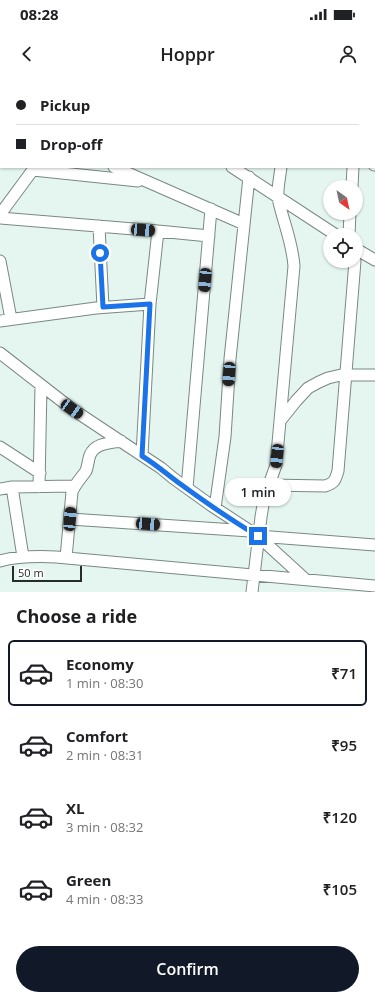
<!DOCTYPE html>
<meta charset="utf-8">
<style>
:root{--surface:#fff;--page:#f2f2f2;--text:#202124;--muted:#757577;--line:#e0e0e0;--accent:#111827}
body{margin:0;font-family:"Open Sans",sans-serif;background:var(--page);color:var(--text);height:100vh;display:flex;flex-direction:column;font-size:15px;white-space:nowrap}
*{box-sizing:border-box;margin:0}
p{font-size:13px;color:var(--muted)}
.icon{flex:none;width:22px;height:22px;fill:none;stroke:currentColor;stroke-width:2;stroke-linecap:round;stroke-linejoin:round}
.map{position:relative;height:512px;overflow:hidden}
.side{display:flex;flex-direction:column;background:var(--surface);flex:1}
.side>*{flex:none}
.banner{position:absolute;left:0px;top:0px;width:375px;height:88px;box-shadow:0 1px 3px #0004;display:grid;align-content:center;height:88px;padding:0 16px;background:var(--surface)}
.needle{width:26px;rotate:147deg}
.fabs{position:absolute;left:323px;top:100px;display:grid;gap:8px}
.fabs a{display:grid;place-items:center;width:40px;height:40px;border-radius:50%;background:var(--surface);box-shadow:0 1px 3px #0004;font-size:20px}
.scale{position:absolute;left:12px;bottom:10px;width:70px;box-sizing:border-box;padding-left:4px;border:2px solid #252c2a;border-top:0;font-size:11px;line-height:14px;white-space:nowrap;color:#252c2a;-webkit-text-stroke:3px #fff;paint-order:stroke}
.end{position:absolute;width:18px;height:18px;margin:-9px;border:5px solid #1a73e8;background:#fff;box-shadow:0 0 0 2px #fff}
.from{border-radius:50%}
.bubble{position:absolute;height:28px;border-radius:14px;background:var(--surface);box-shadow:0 1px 3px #0004;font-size:13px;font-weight:600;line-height:28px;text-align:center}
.car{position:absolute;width:12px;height:24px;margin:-12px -6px;border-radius:5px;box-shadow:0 0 3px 1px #0007;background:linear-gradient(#222 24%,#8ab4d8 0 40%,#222 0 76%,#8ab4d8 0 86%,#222 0)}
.banner b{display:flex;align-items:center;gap:14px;height:38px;font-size:15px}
.banner b+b{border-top:1px solid var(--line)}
.banner i{width:10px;height:10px;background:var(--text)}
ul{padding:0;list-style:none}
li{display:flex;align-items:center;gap:12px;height:66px;margin:0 8px 6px;padding:0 8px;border:2px solid transparent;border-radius:6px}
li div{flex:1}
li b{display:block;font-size:15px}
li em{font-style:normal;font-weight:600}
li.selected{border-color:var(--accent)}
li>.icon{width:36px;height:36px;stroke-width:1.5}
h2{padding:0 16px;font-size:18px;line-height:48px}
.primary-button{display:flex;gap:8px;margin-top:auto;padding:8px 16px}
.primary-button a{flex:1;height:46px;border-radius:24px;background:var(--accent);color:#fff;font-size:16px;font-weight:600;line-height:46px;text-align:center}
.status{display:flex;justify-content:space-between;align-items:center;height:28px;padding:0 20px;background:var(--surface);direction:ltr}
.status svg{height:11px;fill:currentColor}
header{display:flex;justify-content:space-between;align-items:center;height:52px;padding:0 16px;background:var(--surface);font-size:18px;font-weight:600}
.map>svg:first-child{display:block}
</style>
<div class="status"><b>08:28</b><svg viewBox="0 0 49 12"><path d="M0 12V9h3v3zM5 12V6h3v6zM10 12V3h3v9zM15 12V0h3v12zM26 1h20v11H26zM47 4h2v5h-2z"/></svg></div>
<header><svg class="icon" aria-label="back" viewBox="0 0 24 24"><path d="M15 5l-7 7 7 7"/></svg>Hoppr<svg class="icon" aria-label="person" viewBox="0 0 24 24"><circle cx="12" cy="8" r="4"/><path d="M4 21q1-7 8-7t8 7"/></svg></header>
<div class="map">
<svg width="375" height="512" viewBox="0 0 375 512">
<rect width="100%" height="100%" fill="#e5f6f1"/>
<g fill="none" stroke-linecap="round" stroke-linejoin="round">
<defs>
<path id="street" d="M95 0 96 1
M184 0V1
M21 1 22 0
M238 1V0
M288 1V0
M358 1 359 0
M0 34 1 33
M374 85H375
M114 87 244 144
M232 87 336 155
M33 90 138 101
M352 107 353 87
M0 136 4 129 35 87
M0 138 158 151 209 156
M99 146 103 227
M349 155 350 133
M356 169 375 180
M0 181 11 239
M0 241 96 228 150 224
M0 273 72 329 161 388 173 398 212 426 258 456 305 499
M280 341 296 321 308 308 319 302 328 298 341 295H375
M0 367 40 393
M142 375 150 224 158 151
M269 405 325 406C335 403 335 400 338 391L355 181
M12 407 23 477
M39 407 41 305
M187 408 211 129
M0 409 12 407 74 406
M215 428 225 357 230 279 249 97
M70 439 250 451
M258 456 375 465
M66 478 72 412C75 404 81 398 86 391 88 386 88 380 90 375 95 363 110 363 121 361
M0 481C19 476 36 476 56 477L375 506
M252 512 261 437 264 419 276 385 294 186C292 160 283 142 278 118 277 110 280 96 281 87"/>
</defs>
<use href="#street" stroke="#798884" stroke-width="13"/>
<use href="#street" stroke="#fff" stroke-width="11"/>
</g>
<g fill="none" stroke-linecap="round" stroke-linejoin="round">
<path stroke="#1a73e8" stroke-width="5" d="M100 173 103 227 150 224 142 376C155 384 167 394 179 403 205 422 231 440 258 456"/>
</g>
</svg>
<div class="fabs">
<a><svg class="needle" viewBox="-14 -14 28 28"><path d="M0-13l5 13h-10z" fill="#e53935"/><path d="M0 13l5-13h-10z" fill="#757577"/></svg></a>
<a><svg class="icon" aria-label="locate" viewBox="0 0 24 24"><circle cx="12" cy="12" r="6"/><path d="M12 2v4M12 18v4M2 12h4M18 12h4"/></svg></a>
</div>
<div class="scale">50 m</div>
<i class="end from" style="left:100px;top:173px"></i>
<i class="end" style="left:258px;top:456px"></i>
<div class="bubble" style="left:225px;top:398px;width:66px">1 min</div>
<i class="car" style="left:143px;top:150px;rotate:94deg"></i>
<i class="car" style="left:205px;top:200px;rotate:185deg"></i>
<i class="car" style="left:229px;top:294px;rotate:184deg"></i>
<i class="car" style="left:72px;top:329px;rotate:124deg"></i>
<i class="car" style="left:277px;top:376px;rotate:186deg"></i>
<i class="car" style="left:70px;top:439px;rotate:5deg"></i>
<i class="car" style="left:148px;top:444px;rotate:94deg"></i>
<div class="banner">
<b><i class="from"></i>Pickup</b>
<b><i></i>Drop-off</b>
</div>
</div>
<section class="side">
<h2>Choose a ride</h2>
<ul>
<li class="selected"><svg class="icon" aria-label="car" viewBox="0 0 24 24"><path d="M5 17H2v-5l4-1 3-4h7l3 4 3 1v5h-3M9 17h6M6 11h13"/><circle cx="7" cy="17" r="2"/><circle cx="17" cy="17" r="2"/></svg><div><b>Economy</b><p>1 min · 08:30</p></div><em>₹71</em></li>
<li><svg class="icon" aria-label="car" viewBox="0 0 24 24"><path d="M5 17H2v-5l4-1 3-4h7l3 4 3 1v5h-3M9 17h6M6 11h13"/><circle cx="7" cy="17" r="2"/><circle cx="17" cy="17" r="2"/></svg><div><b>Comfort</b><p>2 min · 08:31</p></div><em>₹95</em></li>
<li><svg class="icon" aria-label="car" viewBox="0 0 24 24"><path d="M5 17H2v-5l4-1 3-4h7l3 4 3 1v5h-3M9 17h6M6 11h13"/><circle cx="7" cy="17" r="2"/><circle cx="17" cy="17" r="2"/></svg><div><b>XL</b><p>3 min · 08:32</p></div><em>₹120</em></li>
<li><svg class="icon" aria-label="car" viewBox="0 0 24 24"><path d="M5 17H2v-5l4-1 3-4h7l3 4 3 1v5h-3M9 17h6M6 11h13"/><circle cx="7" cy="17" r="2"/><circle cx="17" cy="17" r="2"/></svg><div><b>Green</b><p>4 min · 08:33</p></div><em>₹105</em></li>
</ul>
<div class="primary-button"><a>Confirm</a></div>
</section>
